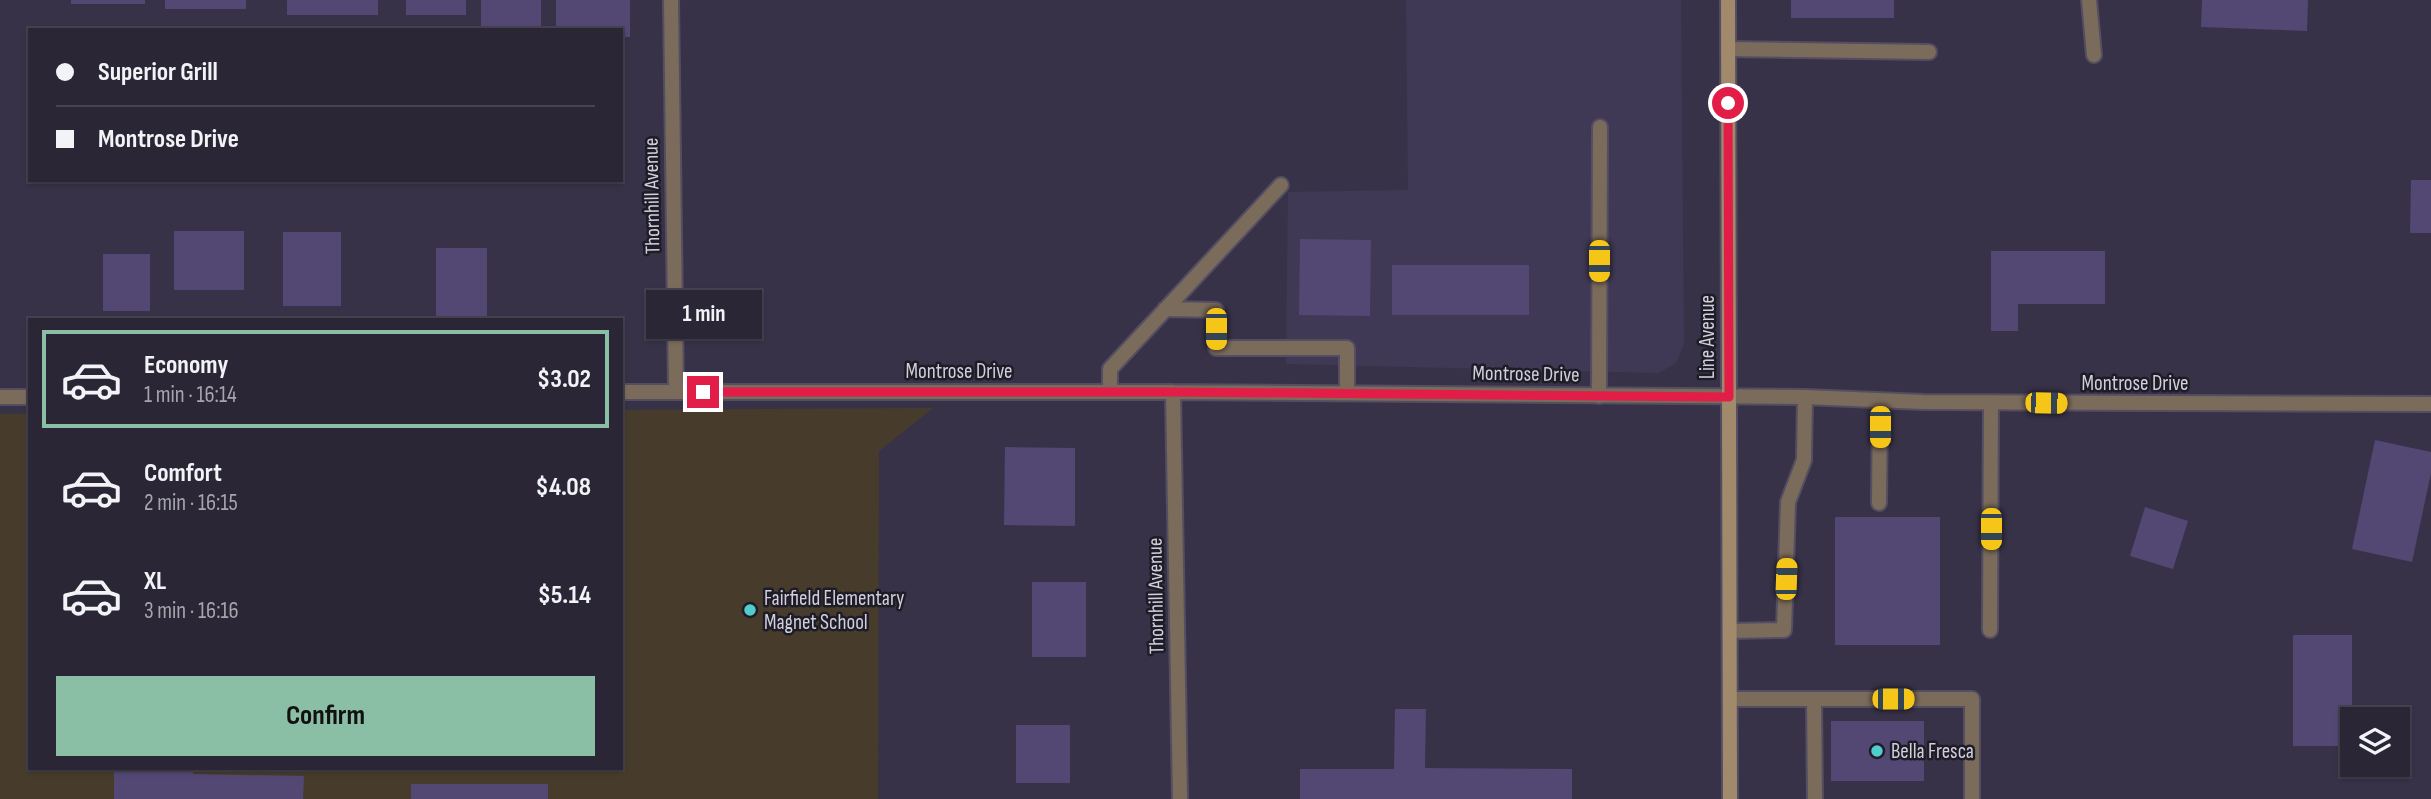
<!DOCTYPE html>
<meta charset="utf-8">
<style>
:root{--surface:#2a2636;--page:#322e3e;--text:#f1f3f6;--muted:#a5a5ad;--line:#464351;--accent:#8abfa5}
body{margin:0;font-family:"Sofia Sans Condensed",sans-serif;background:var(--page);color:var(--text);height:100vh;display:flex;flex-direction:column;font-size:26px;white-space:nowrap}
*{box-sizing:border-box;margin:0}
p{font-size:23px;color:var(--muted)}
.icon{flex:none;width:38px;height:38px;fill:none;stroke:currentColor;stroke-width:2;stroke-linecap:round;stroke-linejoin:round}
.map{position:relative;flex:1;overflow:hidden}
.details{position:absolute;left:28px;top:318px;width:595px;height:452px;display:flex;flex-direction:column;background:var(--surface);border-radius:0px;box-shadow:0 2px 5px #0004,0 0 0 2px var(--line)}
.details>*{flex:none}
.hud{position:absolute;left:28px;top:28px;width:595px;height:154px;border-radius:0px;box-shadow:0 2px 5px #0004,0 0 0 2px var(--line);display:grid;align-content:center;height:154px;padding:0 28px;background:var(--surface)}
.fabs{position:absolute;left:2340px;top:707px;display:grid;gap:14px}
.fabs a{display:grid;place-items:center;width:70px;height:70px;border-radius:0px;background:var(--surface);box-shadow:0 2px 5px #0004,0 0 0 2px var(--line);font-size:35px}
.end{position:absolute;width:32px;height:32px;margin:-16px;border:9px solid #e11d48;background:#fff;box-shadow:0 0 0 4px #fff}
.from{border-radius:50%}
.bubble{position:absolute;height:49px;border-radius:0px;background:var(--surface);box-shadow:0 2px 5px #0004,0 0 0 2px var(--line);font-size:23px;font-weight:700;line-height:49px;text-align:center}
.car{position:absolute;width:21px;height:42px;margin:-21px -10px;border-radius:9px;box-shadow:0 0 5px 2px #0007;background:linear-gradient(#f5c518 24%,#345 0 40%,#f5c518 0 76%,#345 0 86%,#f5c518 0)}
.hud b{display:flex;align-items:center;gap:24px;height:66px;font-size:26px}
.hud b+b{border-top:2px solid var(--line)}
.hud i{width:18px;height:18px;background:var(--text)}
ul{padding:12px 0 0;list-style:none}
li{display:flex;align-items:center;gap:21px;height:98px;margin:0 14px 10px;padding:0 14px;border:4px solid transparent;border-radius:0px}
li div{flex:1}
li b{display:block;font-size:26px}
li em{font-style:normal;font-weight:700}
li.selected{border-color:var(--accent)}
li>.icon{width:63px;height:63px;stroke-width:1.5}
.primary-button{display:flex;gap:14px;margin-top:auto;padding:14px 28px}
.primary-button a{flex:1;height:80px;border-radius:0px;background:var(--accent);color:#111;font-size:28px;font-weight:700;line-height:80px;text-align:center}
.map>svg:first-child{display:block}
</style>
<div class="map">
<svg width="2431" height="799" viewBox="0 0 2431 799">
<rect width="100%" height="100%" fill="#383248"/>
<path fill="#403955" d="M1406 0H1681L1684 344 1676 363 1658 373 1286 364 1288 192 1408 190Z"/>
<path fill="#473c2c" d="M933 408 879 451 878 799H0V414H30V768H621V410Z"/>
<path fill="#534774" d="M71 0H145V4H71Z
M165 0H246V9H165Z
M287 0H378V15H287Z
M406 0H466V15H406Z
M481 0H541V30H481Z
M556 0H630V37H621V30H556Z
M1791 0H1894V18H1791Z
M2202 0H2308L2307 31 2201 27Z
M2411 180H2431V233H2410Z
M174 231H244V290H174Z
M283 232H341V306H283Z
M1300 239 1371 240 1370 316 1299 315Z
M436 248H487V320H436Z
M1991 251H2105V304H2018V331H1991Z
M103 254H150V311H103Z
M1392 265H1529V315H1392Z
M2375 440 2431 452V473L2412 562 2352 549Z
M1005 447 1075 448V526L1004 525Z
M2145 507 2188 521 2173 569 2130 556Z
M1835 517H1940V645H1835Z
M1032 582H1086V657H1032Z
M2293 635H2352V746H2293Z
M1395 709H1426L1425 768 1572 769V799H1300V769H1394Z
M1831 721H1924V781H1831Z
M1016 725H1070V783H1016Z
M114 768H193V774L304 776 303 799H114Z
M411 784H548V799H411Z"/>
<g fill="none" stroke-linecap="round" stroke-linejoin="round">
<defs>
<path id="lane" d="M2089 0 2094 55
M1728 49 1929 52
M1165 309 1216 310V348H1347V393
M1110 392V369L1281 185
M1599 396 1600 127
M1879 503 1880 401
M1990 630 1991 403
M1730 631 1784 630 1788 502 1804 460 1805 397
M1730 699H1972V799
M1814 699 1815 799"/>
<path id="street" d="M671 0 676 392
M621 392H1173L1805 397 1923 402 2431 404
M1173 392 1180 799
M0 397H30"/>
<path id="secondary" d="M1728 0 1730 799"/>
</defs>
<use href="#lane" stroke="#544e63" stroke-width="18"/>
<use href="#street" stroke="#544e63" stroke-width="18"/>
<use href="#secondary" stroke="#544e63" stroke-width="18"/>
<use href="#lane" stroke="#7b6b5a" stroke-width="14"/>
<use href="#street" stroke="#7b6b5a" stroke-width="14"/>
<use href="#secondary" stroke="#a1896c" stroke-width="14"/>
</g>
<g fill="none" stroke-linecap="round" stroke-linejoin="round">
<path stroke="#e11d48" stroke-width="9" d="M703 392H1173L1729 397 1728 103"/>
</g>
<g fill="#52cdcd" stroke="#1e1c26" stroke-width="2.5">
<circle cx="750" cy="610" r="7"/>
<circle cx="1877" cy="751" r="7"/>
</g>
<g text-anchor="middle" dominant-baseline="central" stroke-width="5" stroke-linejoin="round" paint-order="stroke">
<g font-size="21" fill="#d2cfdd" stroke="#1e1c26">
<text transform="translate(652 196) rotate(-91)">Thornhill Avenue</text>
<text transform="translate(1707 337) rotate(-90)">Line Avenue</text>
<text x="959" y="371">Montrose Drive</text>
<text transform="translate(1526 374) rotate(1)">Montrose Drive</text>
<text x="2135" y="383">Montrose Drive</text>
<text transform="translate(1156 596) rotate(-91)">Thornhill Avenue</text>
</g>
<g font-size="21" fill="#d2cfdd" stroke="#1e1c26" text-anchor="start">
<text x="764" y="598">Fairfield Elementary<tspan x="764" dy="24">Magnet School</tspan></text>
<text x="1891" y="751">Bella Fresca</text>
</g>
</g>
</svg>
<div class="fabs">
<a><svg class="icon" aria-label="layers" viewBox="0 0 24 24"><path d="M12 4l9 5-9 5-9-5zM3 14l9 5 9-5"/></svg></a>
</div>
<i class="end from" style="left:1728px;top:103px"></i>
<i class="end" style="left:703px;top:392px"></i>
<div class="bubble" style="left:646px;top:290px;width:116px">1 min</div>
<i class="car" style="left:1599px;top:261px;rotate:180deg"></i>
<i class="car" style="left:1216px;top:329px;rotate:180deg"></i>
<i class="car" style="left:2046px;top:403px;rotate:91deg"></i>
<i class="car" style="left:1880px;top:427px;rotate:180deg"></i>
<i class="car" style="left:1991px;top:529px;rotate:180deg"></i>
<i class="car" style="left:1786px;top:579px;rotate:2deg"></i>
<i class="car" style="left:1893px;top:699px;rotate:90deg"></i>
<div class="hud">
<b><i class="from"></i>Superior Grill</b>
<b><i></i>Montrose Drive</b>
</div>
<section class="details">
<ul>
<li class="selected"><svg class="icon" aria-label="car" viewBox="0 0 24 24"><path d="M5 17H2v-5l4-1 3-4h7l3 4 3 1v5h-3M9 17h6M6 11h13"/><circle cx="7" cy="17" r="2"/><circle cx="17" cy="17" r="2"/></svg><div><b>Economy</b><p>1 min · 16:14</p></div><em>$3.02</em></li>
<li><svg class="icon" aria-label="car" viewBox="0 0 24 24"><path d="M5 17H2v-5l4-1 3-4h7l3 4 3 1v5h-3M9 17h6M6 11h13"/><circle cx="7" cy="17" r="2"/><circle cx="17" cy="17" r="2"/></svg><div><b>Comfort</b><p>2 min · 16:15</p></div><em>$4.08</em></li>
<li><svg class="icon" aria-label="car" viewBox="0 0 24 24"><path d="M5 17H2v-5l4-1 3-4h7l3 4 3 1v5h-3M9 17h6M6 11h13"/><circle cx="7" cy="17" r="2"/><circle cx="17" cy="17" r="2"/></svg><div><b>XL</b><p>3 min · 16:16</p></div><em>$5.14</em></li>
</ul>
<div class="primary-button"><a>Confirm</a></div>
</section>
</div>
